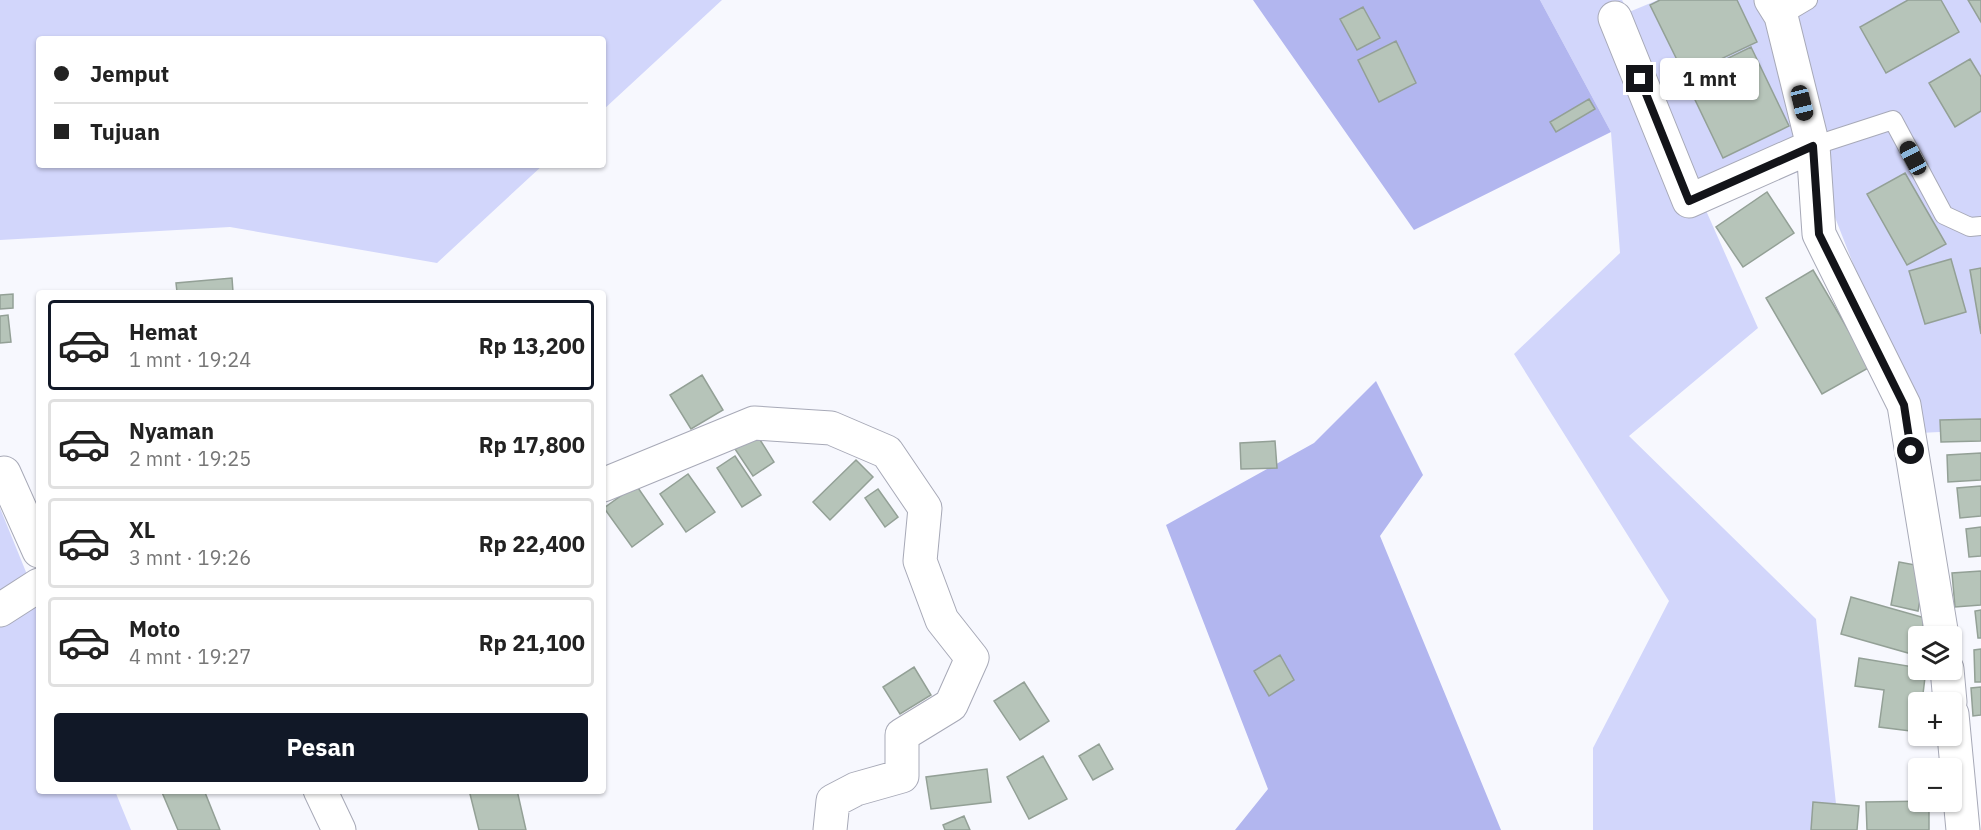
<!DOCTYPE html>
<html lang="id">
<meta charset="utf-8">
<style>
:root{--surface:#fff;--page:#f2f2f2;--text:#222;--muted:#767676;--line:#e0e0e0;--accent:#111827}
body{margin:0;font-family:"IBM Plex Sans",sans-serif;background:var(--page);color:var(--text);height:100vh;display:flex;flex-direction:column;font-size:22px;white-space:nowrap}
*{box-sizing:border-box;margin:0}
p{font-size:20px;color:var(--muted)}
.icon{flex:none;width:33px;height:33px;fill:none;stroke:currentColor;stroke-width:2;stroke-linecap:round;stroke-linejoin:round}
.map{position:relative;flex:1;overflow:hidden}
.panel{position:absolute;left:36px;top:290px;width:570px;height:504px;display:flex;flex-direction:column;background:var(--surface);border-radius:6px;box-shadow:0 2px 4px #0004}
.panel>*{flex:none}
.guide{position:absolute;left:36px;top:36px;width:570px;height:132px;border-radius:6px;box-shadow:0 2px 4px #0004;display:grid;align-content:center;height:132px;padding:0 18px;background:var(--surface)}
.controls{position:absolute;left:1908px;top:626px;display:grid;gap:12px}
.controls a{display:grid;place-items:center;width:54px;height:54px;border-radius:6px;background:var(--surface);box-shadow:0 2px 4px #0004;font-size:30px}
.end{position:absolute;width:27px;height:27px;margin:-14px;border:8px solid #131419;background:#fff;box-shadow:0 0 0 3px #fff}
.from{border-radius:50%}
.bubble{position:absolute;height:42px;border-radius:6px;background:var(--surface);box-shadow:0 2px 4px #0004;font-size:20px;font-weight:800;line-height:42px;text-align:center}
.car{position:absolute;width:18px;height:36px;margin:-18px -9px;border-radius:8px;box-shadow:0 0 4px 2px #0007;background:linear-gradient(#222 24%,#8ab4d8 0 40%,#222 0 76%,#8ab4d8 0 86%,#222 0)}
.guide b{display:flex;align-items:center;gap:21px;height:57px;font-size:22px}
.guide b+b{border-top:2px solid var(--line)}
.guide i{width:15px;height:15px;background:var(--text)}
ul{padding:10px 0 0;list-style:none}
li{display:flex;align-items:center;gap:18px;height:90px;margin:0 12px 9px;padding:0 6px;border:3px solid var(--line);border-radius:6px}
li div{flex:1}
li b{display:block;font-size:22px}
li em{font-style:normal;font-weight:800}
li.on{border-color:var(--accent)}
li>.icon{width:54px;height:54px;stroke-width:1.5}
.button{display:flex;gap:12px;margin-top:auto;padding:12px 18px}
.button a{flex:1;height:69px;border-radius:6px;background:var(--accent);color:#fff;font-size:24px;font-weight:800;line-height:69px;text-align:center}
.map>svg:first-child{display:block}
</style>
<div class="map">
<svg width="1981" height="830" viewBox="0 0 1981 830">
<rect width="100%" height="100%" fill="#f7f8fe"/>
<path fill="#d2d6fb" d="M0 0H722L603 110V39H39V165H543L437 263 230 227 0 240Z
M1540 0H1622L1629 12 1658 0H1981V430L1919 433 1815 166 1704 206 1758 328 1629 436 1816 619 1837 813 1815 830H1593V748L1669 601 1514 354 1620 253 1611 132Z
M0 508 39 604V790L115 791 131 830H0Z"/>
<path fill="#b2b6ef" d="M1253 0H1540L1611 132 1414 230Z
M1376 381 1423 475 1380 536 1501 830H1235L1268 789 1166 525 1314 443Z"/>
<path fill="#b6c4b9" stroke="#93a096" stroke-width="1.5" d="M1660 0H1737L1757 42 1685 76 1650 5Z
M1908 0H1941L1959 32 1886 73 1860 27Z
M1968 0H1981V22Z
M1363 7 1380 38 1357 50 1340 19Z
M1396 41 1416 83 1379 102 1358 60Z
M1751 47 1789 126 1723 158 1685 79Z
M1970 59 1981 77V111L1955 127 1929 83Z
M1589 99 1595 109 1556 132 1550 122Z
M1905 173 1946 244 1907 265 1867 194Z
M1767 192 1794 233 1743 267 1716 227Z
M1951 259 1966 312 1925 324 1909 271Z
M1981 268V334L1970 270Z
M1813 270 1870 367 1822 394 1766 298Z
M232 278 233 292H177L176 283Z
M13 294V308L0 309V295Z
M8 315 11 342 0 343V316Z
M702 375 723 410 691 429 670 395Z
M1981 419V441L1941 442 1940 420Z
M757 435 774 462 753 476 735 449Z
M1275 441 1277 468 1241 469 1240 443Z
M1981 453V480L1948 482 1947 455Z
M735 456 761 495 742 507 717 468Z
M856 460 873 477 830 520 813 502Z
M688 474 715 512 686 532 660 494Z
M636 485 663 524 632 547 604 508Z
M1981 486V516L1960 518 1957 488Z
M878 489 898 517 885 527 865 498Z
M1981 527V556L1969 557 1966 529Z
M1899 562 1926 567 1918 611 1891 605Z
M1981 571V605L1955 607 1952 573Z
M1851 597 1925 618 1915 655 1841 634Z
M1981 610V638H1978L1975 611Z
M1981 649V682H1975L1974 650Z
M1280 655 1294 680 1269 696 1254 671Z
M1859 658 1926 669 1922 702H1918V732L1879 727 1884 690 1855 686Z
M914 667 931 695 900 714 883 687Z
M1024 682 1049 721 1020 740 994 701Z
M1981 687V715L1973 716 1971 688Z
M1099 744 1113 769 1093 780 1079 756Z
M1043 756 1067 799 1029 819 1007 777Z
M987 769 991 802 931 809 926 777Z
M161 790H204L220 830H178Z
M469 790H517L526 830H479Z
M1929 801V830H1867L1866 802Z
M1813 802 1859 806 1857 830H1811Z
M964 816 970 830H945L943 825Z"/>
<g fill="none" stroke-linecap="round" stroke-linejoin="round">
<defs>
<path id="service" d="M1781 16 1808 0
M1813 146 1893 120 1944 215 1970 227 1981 226"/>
<path id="minor" d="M1771 0 1781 16 1813 146 1819 234 1904 405 1942 636
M1615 18 1689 201 1813 146
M4 473 39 551
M603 485 754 423 831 428 887 452 925 508 920 561 942 620 972 658 951 705 902 735V776L856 789 833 801 830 830
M0 610 39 585
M1947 669 1950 702
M1952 714 1963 830
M320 790 339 830"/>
</defs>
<use href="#service" stroke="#a7a9b7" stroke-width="20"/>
<use href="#minor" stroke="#a7a9b7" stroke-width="35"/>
<use href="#service" stroke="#fff" stroke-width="18"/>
<use href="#minor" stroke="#fff" stroke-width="33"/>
</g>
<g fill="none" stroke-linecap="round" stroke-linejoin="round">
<path stroke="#131419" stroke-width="8" d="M1640 79 1689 201 1813 146 1819 234 1904 405 1911 451"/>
</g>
</svg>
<div class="controls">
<a><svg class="icon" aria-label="layers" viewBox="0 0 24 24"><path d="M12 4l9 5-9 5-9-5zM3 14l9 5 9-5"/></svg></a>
<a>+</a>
<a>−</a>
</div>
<i class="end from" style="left:1911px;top:451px"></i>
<i class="end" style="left:1640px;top:79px"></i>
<div class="bubble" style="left:1660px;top:58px;width:99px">1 mnt</div>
<i class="car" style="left:1802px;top:103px;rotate:166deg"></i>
<i class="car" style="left:1913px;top:158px;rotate:332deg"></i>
<div class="guide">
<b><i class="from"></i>Jemput</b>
<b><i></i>Tujuan</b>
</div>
<section class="panel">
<ul>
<li class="on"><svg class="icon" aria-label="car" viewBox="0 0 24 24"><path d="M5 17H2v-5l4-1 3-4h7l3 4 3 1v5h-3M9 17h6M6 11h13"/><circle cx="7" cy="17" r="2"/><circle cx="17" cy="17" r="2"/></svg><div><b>Hemat</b><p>1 mnt · 19:24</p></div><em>Rp 13,200</em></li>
<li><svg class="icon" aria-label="car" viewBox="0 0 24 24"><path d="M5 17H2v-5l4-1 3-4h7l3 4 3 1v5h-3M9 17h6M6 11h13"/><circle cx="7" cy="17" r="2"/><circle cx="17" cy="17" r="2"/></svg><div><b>Nyaman</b><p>2 mnt · 19:25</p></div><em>Rp 17,800</em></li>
<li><svg class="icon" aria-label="car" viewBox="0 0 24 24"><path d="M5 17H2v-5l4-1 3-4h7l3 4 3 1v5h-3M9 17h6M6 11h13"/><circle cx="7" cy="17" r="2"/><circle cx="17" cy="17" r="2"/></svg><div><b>XL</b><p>3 mnt · 19:26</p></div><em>Rp 22,400</em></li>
<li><svg class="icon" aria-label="car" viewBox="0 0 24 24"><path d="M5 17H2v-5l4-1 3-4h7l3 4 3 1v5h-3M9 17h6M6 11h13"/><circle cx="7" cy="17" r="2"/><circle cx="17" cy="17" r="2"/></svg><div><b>Moto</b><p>4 mnt · 19:27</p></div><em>Rp 21,100</em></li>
</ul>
<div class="button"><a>Pesan</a></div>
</section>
</div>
